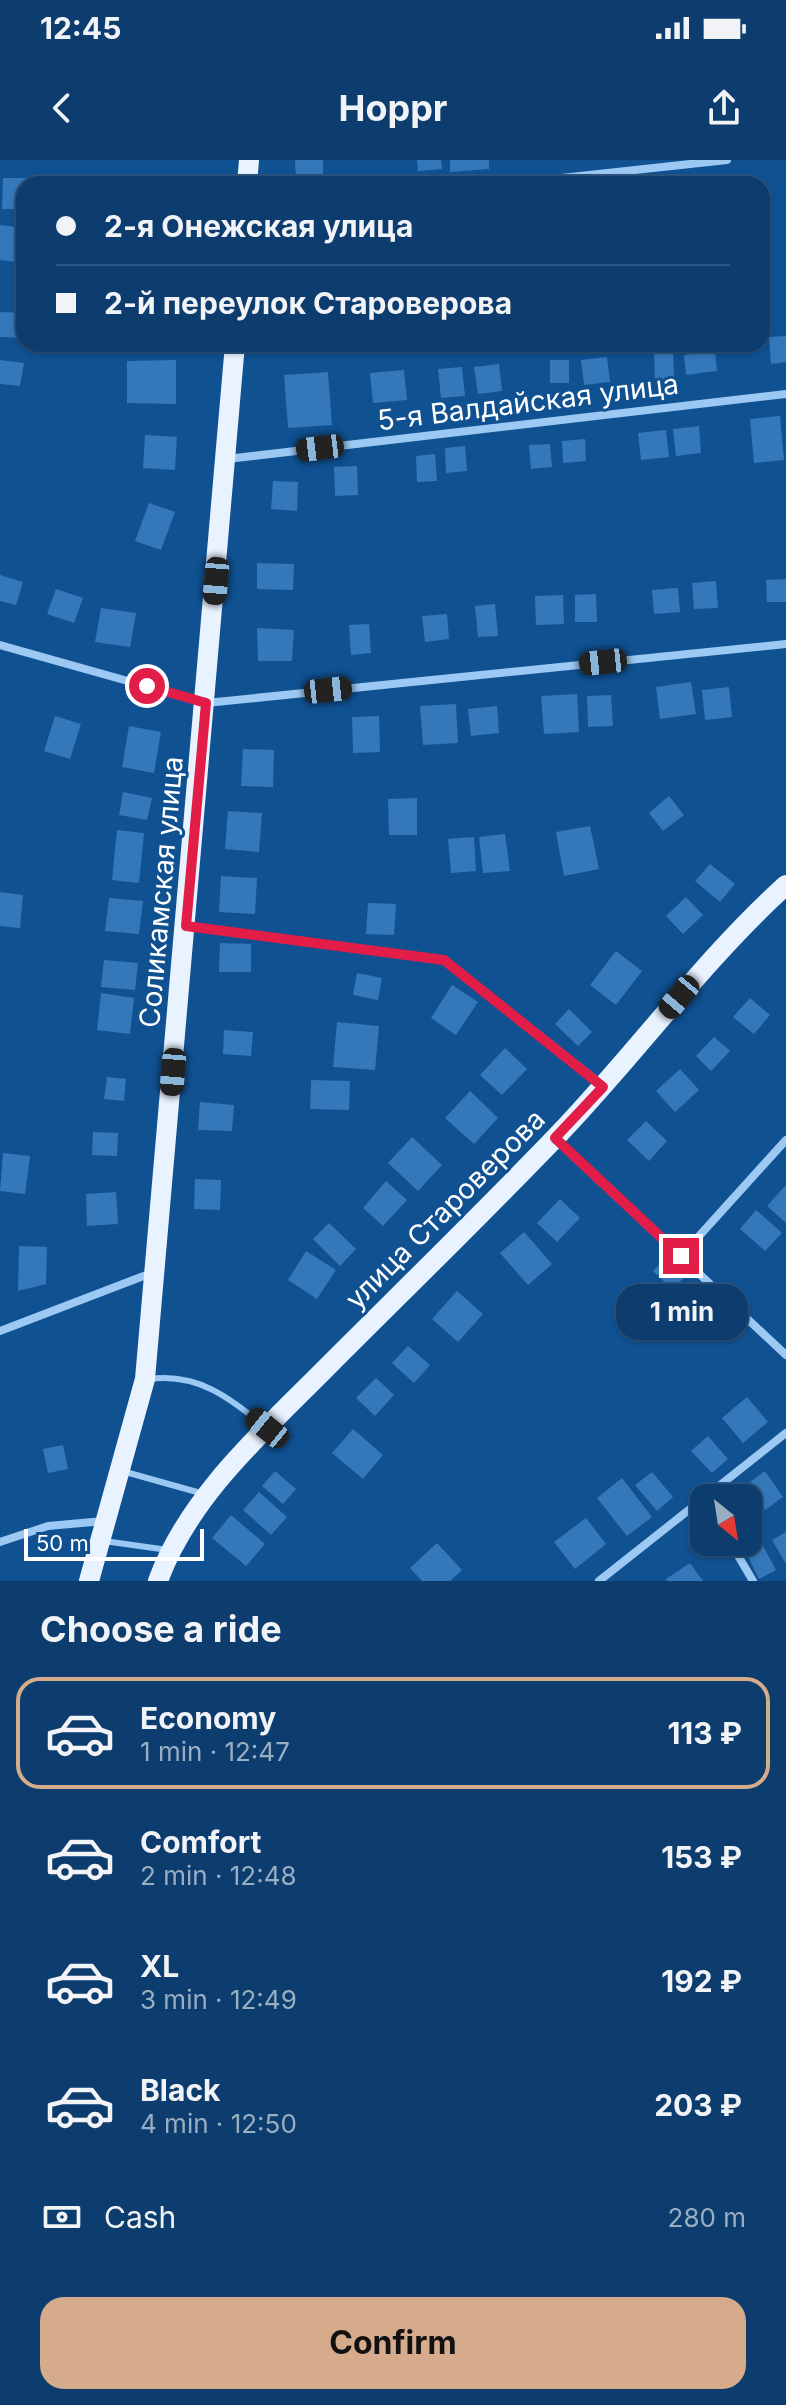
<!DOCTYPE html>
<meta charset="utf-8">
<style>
:root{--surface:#0c3d6e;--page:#1a4876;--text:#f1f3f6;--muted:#9aaec2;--line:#2c5681;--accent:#d6ab8b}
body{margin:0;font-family:Inter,sans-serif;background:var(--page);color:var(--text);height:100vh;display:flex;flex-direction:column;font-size:30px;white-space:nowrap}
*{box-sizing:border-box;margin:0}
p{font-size:26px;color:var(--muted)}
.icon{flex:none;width:44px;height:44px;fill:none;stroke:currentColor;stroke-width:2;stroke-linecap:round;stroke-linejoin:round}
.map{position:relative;height:1421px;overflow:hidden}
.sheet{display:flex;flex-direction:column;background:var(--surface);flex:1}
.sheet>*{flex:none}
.hud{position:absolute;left:16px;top:16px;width:754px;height:176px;border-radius:24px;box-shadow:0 2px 6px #0004,0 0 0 2px var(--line);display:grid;align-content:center;height:176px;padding:0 40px;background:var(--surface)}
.needle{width:52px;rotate:150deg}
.controls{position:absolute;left:690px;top:1324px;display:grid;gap:16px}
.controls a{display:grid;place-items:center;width:72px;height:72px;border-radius:16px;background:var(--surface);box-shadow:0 2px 6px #0004,0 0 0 2px var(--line);font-size:40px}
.scale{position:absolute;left:24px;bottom:20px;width:180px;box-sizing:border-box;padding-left:8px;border:4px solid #fff;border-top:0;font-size:22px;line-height:28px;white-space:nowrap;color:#fff;-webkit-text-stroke:6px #105192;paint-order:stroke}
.end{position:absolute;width:36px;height:36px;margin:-18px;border:10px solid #e11d48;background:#fff;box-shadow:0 0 0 4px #fff}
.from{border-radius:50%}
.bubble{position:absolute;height:56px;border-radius:24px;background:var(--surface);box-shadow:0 2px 6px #0004,0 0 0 2px var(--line);font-size:26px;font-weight:700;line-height:56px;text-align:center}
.car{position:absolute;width:24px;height:48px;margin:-24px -12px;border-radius:10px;box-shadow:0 0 6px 2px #0007;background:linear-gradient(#222 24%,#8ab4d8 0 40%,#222 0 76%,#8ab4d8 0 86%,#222 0)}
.hud b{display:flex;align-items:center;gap:28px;height:76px;font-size:30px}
.hud b+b{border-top:2px solid var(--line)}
.hud i{width:20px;height:20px;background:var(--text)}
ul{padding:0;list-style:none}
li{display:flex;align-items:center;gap:24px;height:112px;margin:0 16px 12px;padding:0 24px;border:4px solid transparent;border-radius:24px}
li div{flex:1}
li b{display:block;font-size:30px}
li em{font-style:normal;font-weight:700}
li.current{border-color:var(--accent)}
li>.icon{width:72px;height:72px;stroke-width:1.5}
h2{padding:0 40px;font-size:36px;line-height:96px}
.pay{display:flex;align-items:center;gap:20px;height:88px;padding:0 40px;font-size:30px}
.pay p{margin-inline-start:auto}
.primary-button{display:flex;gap:16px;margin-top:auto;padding:16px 40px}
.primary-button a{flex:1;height:92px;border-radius:24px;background:var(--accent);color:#111;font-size:32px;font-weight:700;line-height:92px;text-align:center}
.status{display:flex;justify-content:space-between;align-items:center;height:56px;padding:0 40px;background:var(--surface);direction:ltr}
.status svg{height:22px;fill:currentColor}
header{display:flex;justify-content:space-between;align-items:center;height:104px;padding:0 40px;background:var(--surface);font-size:36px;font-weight:700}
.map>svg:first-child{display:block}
</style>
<div class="status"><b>12:45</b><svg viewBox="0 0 49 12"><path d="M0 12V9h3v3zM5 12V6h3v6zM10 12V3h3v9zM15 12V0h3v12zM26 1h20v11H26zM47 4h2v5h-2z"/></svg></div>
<header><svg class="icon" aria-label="back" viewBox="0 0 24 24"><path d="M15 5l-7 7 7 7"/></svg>Hoppr<svg class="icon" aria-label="share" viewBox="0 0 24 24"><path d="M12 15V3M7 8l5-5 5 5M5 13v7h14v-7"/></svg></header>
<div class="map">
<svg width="786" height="1421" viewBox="0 0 786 1421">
<rect width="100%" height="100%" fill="#105192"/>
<path fill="#3478ba" d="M295 0H323V21H296Z
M417 0H441L442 9 418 11Z
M450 0H489V9L450 12Z
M3 18H36V24H24V49H2Z
M0 65 24 68V103L0 100Z
M0 152 24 153 23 178 0 177Z
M786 176V202L771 204 769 177Z
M151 184H185L184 189 151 188Z
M654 188H673L674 219H655Z
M715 191 717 211 686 215 684 195Z
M607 197 610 222 584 225 581 200Z
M0 200 24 203 20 226 0 224Z
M176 200V244L127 243V201Z
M550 200H569V223H550Z
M499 204 502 231 478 234 474 207Z
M462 207 465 236 441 238 438 209Z
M404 210 407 240 373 243 370 213Z
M328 212 332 265 288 268 284 215Z
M780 256 784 300 754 303 750 259Z
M699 266 701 293 676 296 673 269Z
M666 270 669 297 641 300 638 273Z
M145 275 177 277 175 310 143 308Z
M585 279 586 301 563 303 562 281Z
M550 284 552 307 531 309 529 285Z
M465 286 467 311 446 313 445 288Z
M435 294 437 321 417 322 416 296Z
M357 306 358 335 335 336 334 307Z
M273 321 298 322 297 351 271 349Z
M149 343 175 352 161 390 135 381Z
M257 403 294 404 293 430 257 429Z
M0 415 23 422 16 445 0 441Z
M786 419V442H767L766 420Z
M716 421 718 448 694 449 692 423Z
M678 428 680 452 654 454 652 430Z
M56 429 83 438 74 463 47 454Z
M596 434 597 462H575V435Z
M563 435 564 464 536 465 535 436Z
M495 444 498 476 478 477 475 446Z
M101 448 136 453 130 487 95 482Z
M447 454 449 479 425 482 422 456Z
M369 464 371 493 351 495 349 465Z
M257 468 294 470 292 501H258Z
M691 522 696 554 660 559 656 527Z
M729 527 732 557 705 560 702 530Z
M577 534 579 572 544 574 541 536Z
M611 535 613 566 588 567 587 536Z
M456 544 458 583 423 585 420 546Z
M497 546 499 573 471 576 468 549Z
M55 556 81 564 70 599 44 591Z
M379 556 380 592 353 593 352 557Z
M129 566 161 572 154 613 122 607Z
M243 589 274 590 273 627 241 626Z
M123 632 152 638 147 660 119 655Z
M669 636 684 655 663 671 649 653Z
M417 638V675H389L388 639Z
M228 651 262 653 259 692 225 689Z
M590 666 599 709 564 716 556 672Z
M117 670 144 673 139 723 112 720Z
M505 674 510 711 483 713 479 677Z
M474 677 476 711 451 713 448 679Z
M710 704 735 724 720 742 695 721Z
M221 716 257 718 255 754 219 752Z
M0 732 23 735 20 768 0 766Z
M686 737 703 755 683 774 666 756Z
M109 738 143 741 139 774 105 771Z
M368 743 396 744 394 775 366 774Z
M220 783 251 784V812H219Z
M616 791 642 811 616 845 590 825Z
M104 800 138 803 135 830 101 827Z
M357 813 382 818 378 840 353 835Z
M452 825 478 842 456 875 431 858Z
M101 833 134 838 130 874 97 870Z
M750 838 770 855 754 874 733 857Z
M569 849 592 872 578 886 555 864Z
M337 862 379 866 375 910 333 907Z
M224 870 253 872 251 896 223 894Z
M714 877 730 891 711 911 696 896Z
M505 888 527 909 502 935 480 915Z
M680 909 699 930 675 952 656 931Z
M107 917 126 919 124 941 104 939Z
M311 920 350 921 349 950 310 949Z
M470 931 498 958 474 984 445 958Z
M200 942 234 945 232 971 198 970Z
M646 961 667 981 649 1001 627 980Z
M93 972 118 973 117 996 92 995Z
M412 977 442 1005 418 1031 388 1003Z
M3 993 30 996 25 1034 0 1031Z
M195 1019 221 1020 220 1050 194 1049Z
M386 1021 407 1040 383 1066 363 1048Z
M786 1025V1063L767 1046Z
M116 1032 118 1064 87 1066 86 1034Z
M560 1039 580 1058 557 1082 537 1063Z
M756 1050 782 1073 765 1091 740 1069Z
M329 1063 356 1089 340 1106 313 1079Z
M524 1072 552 1104 528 1125 500 1093Z
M19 1086 47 1087 46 1124 18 1131Z
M306 1091 336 1110 317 1139 288 1120Z
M668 1095 688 1114 672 1129 653 1111Z
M457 1131 483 1154 458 1182 432 1159Z
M708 1131 730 1151 711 1172 689 1151Z
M408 1186 430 1205 414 1223 392 1203Z
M376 1218 394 1235 375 1256 356 1238Z
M747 1237 768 1262 743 1283 722 1258Z
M353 1269 383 1295 363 1319 332 1293Z
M708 1276 728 1299 712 1313 691 1291Z
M63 1285 68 1309 48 1313 43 1289Z
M275 1311 296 1329 283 1344 262 1326Z
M765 1311 783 1337 765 1350 747 1324Z
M652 1312 673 1337 657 1351 635 1325Z
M622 1318 652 1357 627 1376 597 1338Z
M259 1332 287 1357 271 1375 243 1350Z
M231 1355 265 1384 246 1406 212 1378Z
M586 1358 606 1384 575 1409 554 1382Z
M786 1372V1404L772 1380Z
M760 1380 776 1410 759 1419 744 1388Z
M437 1383 462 1410 450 1421H422L410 1408Z
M690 1403 703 1421H668L666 1419Z"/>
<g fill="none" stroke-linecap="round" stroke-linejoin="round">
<path stroke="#9cc9f3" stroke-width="6" d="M150 1219C197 1213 229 1237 264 1266
M122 1311 204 1334
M104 1381 168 1390"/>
<path stroke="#9cc9f3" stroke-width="8" d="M506 24 727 0
M227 299 786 234
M0 485 206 543 786 484
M186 766 444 800 603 926
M555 979 786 1195
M681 1096 786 980
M0 1171 154 1112
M0 1382 48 1366 104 1361
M730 1382 753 1421
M599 1421 786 1273"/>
<path stroke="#e8f3ff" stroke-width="20" d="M247 24 249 0
M89 1421 145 1219 235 184
M158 1421C189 1335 267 1268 330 1204 406 1128 483 1053 557 976 636 894 702 801 786 725"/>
</g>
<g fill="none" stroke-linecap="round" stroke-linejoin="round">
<path stroke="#e11d48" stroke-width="10" d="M147 526 206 543 186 766 444 800 603 927 555 978 681 1096"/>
</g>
<g text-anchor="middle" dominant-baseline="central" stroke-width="6" stroke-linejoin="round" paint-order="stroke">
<g font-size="28" fill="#fff" stroke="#105192">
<text transform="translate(528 242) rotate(-7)">5-я Валдайская улица</text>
<text transform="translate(161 732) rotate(-85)">Соликамская улица</text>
<text transform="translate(445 1049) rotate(-45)">улица Староверова</text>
</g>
</g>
</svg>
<div class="controls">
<a><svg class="needle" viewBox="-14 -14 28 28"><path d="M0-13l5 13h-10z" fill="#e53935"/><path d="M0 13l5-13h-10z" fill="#9aaec2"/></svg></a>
</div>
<div class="scale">50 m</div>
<i class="end from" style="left:147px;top:526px"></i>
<i class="end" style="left:681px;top:1096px"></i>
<div class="bubble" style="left:616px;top:1124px;width:132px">1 min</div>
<i class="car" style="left:320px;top:288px;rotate:263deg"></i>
<i class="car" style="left:216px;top:421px;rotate:185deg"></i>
<i class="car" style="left:603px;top:502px;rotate:264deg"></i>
<i class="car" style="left:328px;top:530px;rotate:84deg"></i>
<i class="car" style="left:679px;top:837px;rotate:220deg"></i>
<i class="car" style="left:173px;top:912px;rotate:185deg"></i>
<i class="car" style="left:267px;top:1268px;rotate:309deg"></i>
<div class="hud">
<b><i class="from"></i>2-я Онежская улица</b>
<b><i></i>2-й переулок Староверова</b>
</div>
</div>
<section class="sheet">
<h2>Choose a ride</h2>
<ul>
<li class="current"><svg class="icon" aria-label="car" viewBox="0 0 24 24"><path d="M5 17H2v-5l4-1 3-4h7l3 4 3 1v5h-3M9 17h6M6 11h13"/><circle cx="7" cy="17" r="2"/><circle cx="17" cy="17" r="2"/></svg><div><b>Economy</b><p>1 min · 12:47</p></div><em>113 ₽</em></li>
<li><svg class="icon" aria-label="car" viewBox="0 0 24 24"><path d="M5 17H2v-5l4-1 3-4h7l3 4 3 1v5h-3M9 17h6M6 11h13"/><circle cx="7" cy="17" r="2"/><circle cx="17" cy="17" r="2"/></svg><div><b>Comfort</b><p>2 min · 12:48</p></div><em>153 ₽</em></li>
<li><svg class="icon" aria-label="car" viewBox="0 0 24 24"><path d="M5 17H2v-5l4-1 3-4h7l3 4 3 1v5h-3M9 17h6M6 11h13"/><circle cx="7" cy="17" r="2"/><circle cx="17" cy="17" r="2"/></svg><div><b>XL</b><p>3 min · 12:49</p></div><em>192 ₽</em></li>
<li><svg class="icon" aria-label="car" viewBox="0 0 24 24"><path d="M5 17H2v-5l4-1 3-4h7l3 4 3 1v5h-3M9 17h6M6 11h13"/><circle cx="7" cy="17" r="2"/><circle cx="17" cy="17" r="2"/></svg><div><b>Black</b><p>4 min · 12:50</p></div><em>203 ₽</em></li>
</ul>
<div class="pay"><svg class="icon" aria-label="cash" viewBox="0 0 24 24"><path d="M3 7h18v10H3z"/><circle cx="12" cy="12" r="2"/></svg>Cash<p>280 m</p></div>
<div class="primary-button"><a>Confirm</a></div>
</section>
